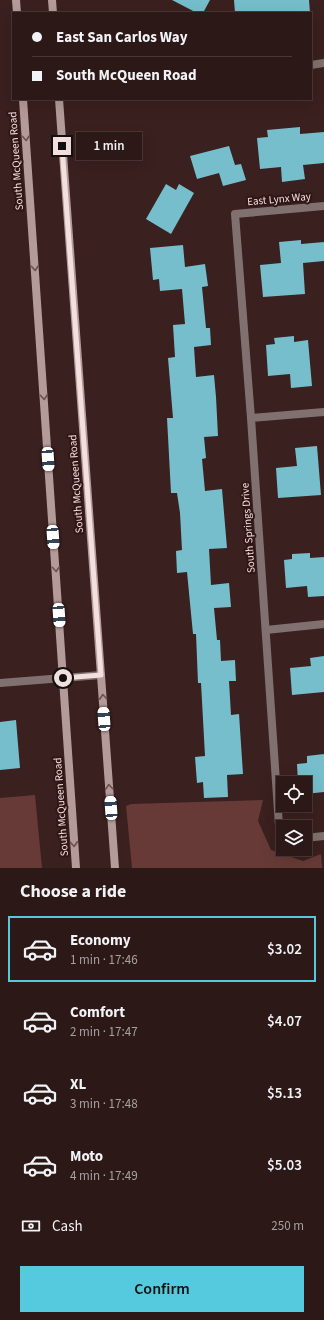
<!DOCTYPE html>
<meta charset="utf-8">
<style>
:root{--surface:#2c1816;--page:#382523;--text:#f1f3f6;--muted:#a6a0a1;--line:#483735;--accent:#55cadf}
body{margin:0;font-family:"Source Sans 3",sans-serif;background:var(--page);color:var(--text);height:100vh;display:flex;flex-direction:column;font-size:15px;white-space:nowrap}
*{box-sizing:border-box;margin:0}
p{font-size:13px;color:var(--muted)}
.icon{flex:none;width:22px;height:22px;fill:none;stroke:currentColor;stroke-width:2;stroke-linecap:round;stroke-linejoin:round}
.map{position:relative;height:868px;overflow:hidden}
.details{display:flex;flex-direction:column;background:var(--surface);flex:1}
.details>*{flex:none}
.guide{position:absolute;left:12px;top:12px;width:300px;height:88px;border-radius:0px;box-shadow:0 4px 16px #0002,0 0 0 1px var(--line);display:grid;align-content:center;height:88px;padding:0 20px;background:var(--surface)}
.buttons{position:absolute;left:276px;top:776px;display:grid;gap:8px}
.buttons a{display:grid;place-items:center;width:36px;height:36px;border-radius:0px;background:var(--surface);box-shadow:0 4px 16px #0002,0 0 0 1px var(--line);font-size:20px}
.end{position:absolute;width:18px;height:18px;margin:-9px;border:5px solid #f3e0de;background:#111;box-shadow:0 0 0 2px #111}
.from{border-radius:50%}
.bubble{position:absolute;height:28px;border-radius:0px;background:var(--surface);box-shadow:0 4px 16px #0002,0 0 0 1px var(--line);font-size:13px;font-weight:600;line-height:28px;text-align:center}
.car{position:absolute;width:12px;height:24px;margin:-12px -6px;border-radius:5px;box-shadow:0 0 3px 1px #0007;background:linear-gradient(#fff 24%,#345 0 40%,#fff 0 76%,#345 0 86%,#fff 0)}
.guide b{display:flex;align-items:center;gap:14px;height:38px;font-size:15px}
.guide b+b{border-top:1px solid var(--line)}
.guide i{width:10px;height:10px;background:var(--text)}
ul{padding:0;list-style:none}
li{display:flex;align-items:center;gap:12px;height:66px;margin:0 8px 6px;padding:0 12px;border:2px solid transparent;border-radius:0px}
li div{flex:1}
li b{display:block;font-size:15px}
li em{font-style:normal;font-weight:600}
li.selected{border-color:var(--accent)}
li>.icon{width:36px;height:36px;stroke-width:1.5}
h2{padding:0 20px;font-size:18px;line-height:48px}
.pay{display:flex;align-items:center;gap:10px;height:44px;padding:0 20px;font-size:15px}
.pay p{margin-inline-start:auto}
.button{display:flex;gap:8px;margin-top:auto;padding:8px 20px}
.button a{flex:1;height:46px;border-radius:0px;background:var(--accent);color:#111;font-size:16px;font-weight:600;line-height:46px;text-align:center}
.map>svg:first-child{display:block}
</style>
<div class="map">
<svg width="324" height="868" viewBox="0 0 324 868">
<rect width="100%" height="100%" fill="#3a201e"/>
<path fill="#673a37" d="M35 795 42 868H0V798Z
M263 800 258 821 271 850 303 861 321 854 322 868H132L126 806 131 804Z"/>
<path fill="#76becc" d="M172 0H210L203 13H197Z
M234 0H309L310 13H235Z
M300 127V134L324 132V163L303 165 305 179 282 182 281 167 260 169 257 138 268 137 267 130Z
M229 146 235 165 241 164 246 180 223 186 219 173 197 179 190 156Z
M166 184 176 190 179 184 194 193 171 234 146 219Z
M301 240V244L324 242V261L303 263 305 294 263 297 260 265 281 263 279 242Z
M183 245 185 267 205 264 208 286 202 287 206 328H210L211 345 194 347 196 377 214 375 216 397 218 436 204 437 206 458 202 459 205 491 222 489 227 548 209 549 211 585 229 583 231 607 214 608 217 640H220L221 661 235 660 236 681H229L231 715 239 714 243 774 227 775 228 797 204 798 203 782 197 783 195 757 205 756 201 683H198L196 634H193L187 572 177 573 176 551 182 550 180 513 177 493H171L167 418H173L168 358 175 357 173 325 185 324 182 289 160 291 159 279 153 280 150 248Z
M294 336V342L308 340 312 386 291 388 290 374 268 376 266 345 275 344 274 338Z
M317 446 321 495 278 498 276 468 297 466 295 448Z
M310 553V558L324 557V596L308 597 307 586 286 588 284 560 292 559V554Z
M324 656V692L292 695 290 668 311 666 310 658Z
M16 720 20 768 0 770V722Z
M324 754V792L305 794V783H298L297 764 307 763V756Z"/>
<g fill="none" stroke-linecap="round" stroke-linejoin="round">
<path stroke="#807170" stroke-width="8" d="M311 65 324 63
M251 418 324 412
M266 630 324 624
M0 683 101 675
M305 838 324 836
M283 840H280L251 418 235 214 324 206"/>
<path stroke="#b39b99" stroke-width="8" d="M16 0 17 13
M52 0 53 13
M23 99 76 868
M59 99 115 868"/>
</g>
<defs><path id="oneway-chevron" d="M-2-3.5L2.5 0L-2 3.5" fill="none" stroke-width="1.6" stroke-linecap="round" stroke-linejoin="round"/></defs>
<g stroke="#6b5250">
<use href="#oneway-chevron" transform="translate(26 138) rotate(86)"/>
<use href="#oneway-chevron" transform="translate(35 268) rotate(86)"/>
<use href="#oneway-chevron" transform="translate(44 397) rotate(86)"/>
<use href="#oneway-chevron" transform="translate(56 569) rotate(86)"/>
<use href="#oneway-chevron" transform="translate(103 697) rotate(-94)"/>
<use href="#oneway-chevron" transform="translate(109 787) rotate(-94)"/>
<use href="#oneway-chevron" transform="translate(74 844) rotate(86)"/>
</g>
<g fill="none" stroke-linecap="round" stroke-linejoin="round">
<path stroke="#f3e0de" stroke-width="5" d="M62 146 101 675 63 678"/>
</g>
<g text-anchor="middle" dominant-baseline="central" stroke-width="4" stroke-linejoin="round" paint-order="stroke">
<g font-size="11" fill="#f3e0de" stroke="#301615">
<text transform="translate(16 161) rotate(-94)">South McQueen Road</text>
<text transform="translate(279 199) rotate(-5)">East Lynx Way</text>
<text transform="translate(76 484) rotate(-94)">South McQueen Road</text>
<text transform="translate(248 528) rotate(-94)">South Springs Drive</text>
<text transform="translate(61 807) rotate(-94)">South McQueen Road</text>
</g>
</g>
</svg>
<div class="buttons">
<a><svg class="icon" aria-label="locate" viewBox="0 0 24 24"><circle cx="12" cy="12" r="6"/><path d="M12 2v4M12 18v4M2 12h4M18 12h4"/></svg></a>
<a><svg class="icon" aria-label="layers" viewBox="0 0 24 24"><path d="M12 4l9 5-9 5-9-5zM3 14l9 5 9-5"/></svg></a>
</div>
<i class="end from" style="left:63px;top:678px"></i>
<i class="end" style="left:62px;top:146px"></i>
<div class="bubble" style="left:76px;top:132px;width:66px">1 min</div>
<i class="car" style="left:48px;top:459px;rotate:176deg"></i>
<i class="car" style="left:53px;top:537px;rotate:176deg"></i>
<i class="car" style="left:59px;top:615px;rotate:176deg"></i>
<i class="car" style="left:104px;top:719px;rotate:356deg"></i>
<i class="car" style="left:111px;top:808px;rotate:356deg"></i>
<div class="guide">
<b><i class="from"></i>East San Carlos Way</b>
<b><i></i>South McQueen Road</b>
</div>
</div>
<section class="details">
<h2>Choose a ride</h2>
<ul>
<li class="selected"><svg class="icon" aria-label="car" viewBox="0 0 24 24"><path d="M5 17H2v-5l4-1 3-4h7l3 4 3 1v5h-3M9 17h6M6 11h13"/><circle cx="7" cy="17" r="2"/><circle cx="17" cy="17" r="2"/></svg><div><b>Economy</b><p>1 min · 17:46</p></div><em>$3.02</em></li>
<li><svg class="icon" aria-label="car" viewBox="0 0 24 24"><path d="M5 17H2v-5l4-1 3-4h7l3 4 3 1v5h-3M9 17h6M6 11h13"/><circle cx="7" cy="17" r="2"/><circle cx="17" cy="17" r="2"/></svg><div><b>Comfort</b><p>2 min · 17:47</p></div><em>$4.07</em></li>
<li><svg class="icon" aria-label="car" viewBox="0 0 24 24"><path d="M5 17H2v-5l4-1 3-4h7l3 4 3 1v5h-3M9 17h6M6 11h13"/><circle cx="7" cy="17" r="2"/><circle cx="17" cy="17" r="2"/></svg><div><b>XL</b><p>3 min · 17:48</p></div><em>$5.13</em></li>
<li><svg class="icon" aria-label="car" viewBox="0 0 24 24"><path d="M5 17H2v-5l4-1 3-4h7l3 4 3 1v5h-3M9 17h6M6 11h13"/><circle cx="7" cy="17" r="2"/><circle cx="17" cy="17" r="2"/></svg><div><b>Moto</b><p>4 min · 17:49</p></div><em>$5.03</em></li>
</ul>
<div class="pay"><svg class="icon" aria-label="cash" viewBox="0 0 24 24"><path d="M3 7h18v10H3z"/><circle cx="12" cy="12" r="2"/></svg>Cash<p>250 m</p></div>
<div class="button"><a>Confirm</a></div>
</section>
